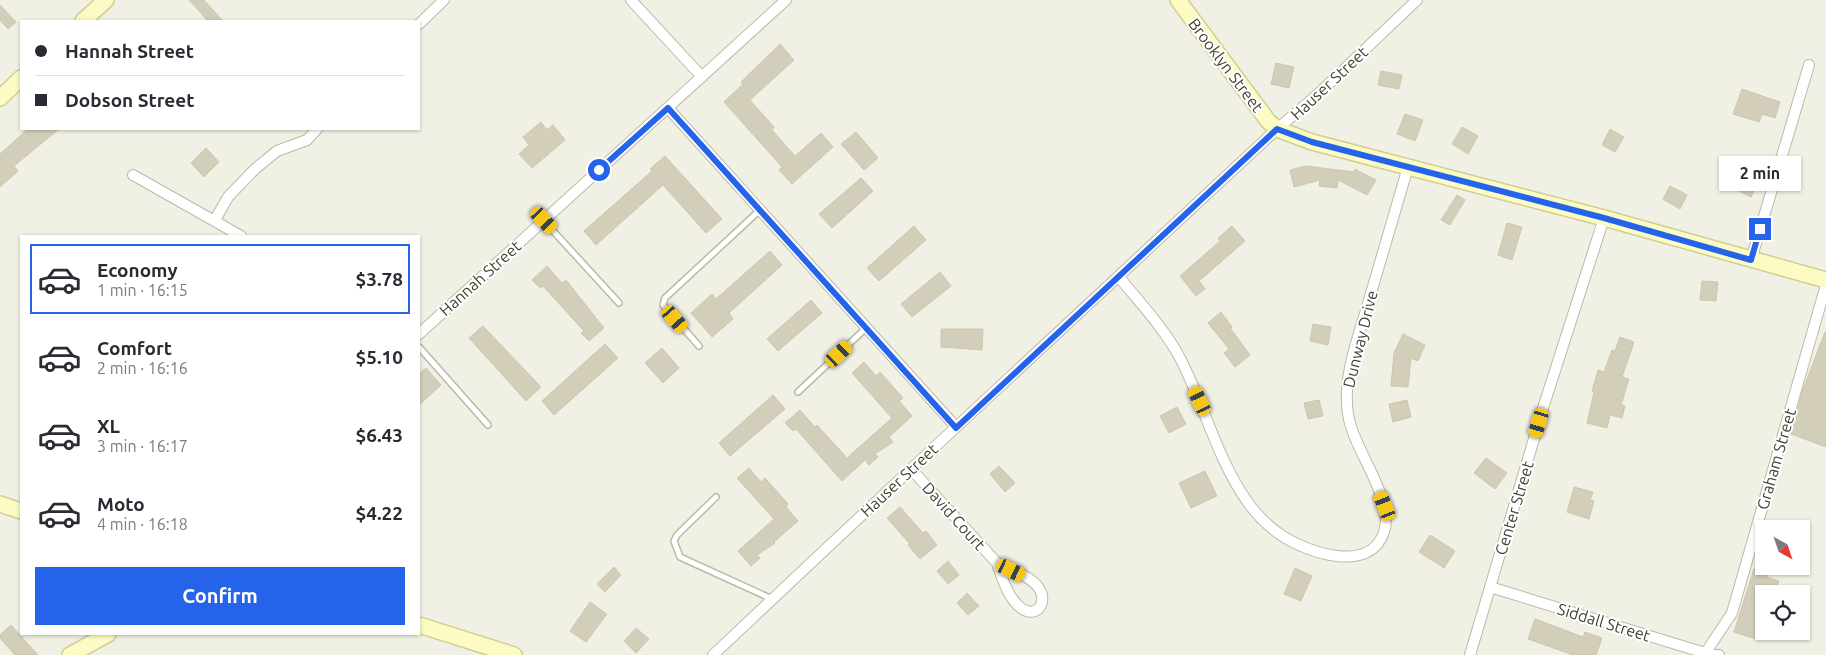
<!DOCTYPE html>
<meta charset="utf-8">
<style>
:root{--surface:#fff;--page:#f2f2f3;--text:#2b2b33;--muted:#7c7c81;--line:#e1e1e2;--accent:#2563eb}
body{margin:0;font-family:Ubuntu,sans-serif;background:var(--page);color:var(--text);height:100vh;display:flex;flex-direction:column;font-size:19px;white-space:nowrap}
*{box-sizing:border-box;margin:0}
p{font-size:16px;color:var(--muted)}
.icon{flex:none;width:28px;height:28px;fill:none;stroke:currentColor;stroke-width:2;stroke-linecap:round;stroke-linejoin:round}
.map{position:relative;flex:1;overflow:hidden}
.drawer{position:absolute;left:20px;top:235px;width:400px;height:400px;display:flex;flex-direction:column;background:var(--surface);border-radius:0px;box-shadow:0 1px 4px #0004}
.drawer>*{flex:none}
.guide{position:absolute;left:20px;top:20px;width:400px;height:110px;border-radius:0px;box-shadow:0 1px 4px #0004;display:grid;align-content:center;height:110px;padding:0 15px;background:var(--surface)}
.needle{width:32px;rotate:140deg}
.tools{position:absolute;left:1755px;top:520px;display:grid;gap:10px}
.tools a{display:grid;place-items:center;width:55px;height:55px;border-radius:0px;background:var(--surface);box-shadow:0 1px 4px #0004;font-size:25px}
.end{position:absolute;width:22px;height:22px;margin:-11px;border:6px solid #2563eb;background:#fff;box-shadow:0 0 0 2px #fff}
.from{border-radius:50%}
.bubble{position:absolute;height:35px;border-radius:0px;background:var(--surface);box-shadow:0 1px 4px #0004;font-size:16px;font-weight:700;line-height:35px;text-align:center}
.car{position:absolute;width:15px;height:30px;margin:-15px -8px;border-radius:6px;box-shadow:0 0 4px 1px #0007;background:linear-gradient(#f5c518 24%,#345 0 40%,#f5c518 0 76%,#345 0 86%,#f5c518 0)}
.guide b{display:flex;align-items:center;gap:18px;height:48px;font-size:19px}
.guide b+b{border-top:1px solid var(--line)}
.guide i{width:12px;height:12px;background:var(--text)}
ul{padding:9px 0 0;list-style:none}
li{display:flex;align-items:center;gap:15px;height:70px;margin:0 10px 8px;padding:0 5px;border:2px solid transparent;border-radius:0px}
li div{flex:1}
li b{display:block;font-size:19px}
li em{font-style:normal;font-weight:700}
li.current{border-color:var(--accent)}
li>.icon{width:45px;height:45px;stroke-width:1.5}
.primary-button{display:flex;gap:10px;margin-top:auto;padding:10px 15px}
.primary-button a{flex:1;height:58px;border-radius:0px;background:var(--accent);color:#fff;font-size:20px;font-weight:700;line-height:58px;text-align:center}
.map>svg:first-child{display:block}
</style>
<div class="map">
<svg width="1826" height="655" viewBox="0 0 1826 655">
<rect width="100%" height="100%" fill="#f1f0e4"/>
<path fill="#d2ceba" stroke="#ccc7ad" d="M189 0H204L223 21H208Z
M0 5 16 22 8 29 0 20Z
M780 44 794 60 750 100 774 127 772 130 795 156 821 133 833 147 792 184 779 170 782 167 724 102 743 84 741 82Z
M1276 63 1294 67 1289 88 1271 84Z
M1381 71 1402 75 1399 89 1378 85Z
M1742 89 1780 102 1775 118 1762 114 1759 122 1733 114Z
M1405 114 1423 120 1415 141 1397 134Z
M541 122 547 130 553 125 565 140 532 168 519 154 529 145 523 137Z
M1462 127 1478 136 1468 154 1452 144Z
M28 129H59L14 166 18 171 0 187V154Z
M1610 129 1624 137 1615 152 1602 145Z
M856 132 878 158 864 170 841 144Z
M206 148 219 162 204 177 191 163Z
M665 156 722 219 706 233 663 185 596 245 584 231 652 171 650 169Z
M1306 166 1354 172 1355 169 1376 180 1367 195 1338 180 1337 188 1319 186 1320 180 1294 187 1290 170Z
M1735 168 1759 179 1751 197 1727 185Z
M861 178 873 191 832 228 819 214Z
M1670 186 1687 195 1680 209 1663 199Z
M1457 195 1465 200 1450 225 1441 220Z
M1507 223 1522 227 1512 260 1498 255Z
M914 226 926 240 879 281 867 268Z
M1232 226 1245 241 1199 281 1205 289 1196 296 1180 276 1220 241 1218 238Z
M770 251 782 265 729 313 733 319 712 337 691 313 712 294 716 299Z
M547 266 562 283 566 280 604 328 589 341 581 333 584 331 543 286 540 288 532 280Z
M940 272 951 286 912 317 901 304Z
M1702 281 1718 282 1716 301 1700 300Z
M811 300 822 313 778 351 767 339Z
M1221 312 1232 327 1230 328 1250 355 1235 367 1224 353 1229 349 1208 323Z
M1313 324 1331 327 1328 345 1310 341Z
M483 326 541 387 526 401 469 338Z
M941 329H983L982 350 941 347Z
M1825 332H1826V447L1791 434 1802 392Z
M1403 334 1425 345 1418 361 1411 358 1408 387 1391 386 1394 353Z
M1620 337 1634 342 1622 377 1629 379 1621 405 1625 406 1622 418 1610 415 1607 428 1587 423 1594 392 1592 391 1598 370 1604 372 1612 350 1615 351Z
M605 344 618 358 554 415 542 401Z
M662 348 679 368 663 383 645 363Z
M864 362 876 376 880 372 903 398 899 401 912 416 889 437 893 442 875 454 878 457 869 465 865 460 842 481 796 429 793 431 785 423 800 410 815 427 817 425 847 458 892 418 852 373Z
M426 368 441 385 419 405V374Z
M773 395 785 409 730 456 719 443Z
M1319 400 1323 416 1308 419 1304 403Z
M1407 400 1411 417 1393 422 1389 404Z
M1177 407 1186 424 1169 433 1160 416Z
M1486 458 1507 473 1495 489 1474 473Z
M999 466 1015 483 1005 492 990 474Z
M749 468 761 482 765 478 788 504 786 507 798 521 774 542 775 543 757 555 760 558 751 566 738 551 774 519 737 478Z
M1205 471 1217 496 1191 508 1179 483Z
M1574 487 1593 492 1590 500 1594 501 1589 519 1567 512Z
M900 507 923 533 926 531 937 545 920 559 908 545 910 544 887 518Z
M1430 535 1455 551 1444 568 1419 552Z
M948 561 959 575 948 584 937 571Z
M614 567 621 575 605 592 597 584Z
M1295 568 1312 576 1301 601 1284 594Z
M1754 569 1768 573 1766 577 1779 581 1774 594H1764V626L1759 640 1734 632Z
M967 593 979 606 968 615 957 603Z
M590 602 607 614 586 642 570 631Z
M1535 619 1583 637 1585 632 1602 638 1596 655H1573L1528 639Z
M11 625 38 655H15L0 638V635Z
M636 628 649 639 636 653 624 641Z"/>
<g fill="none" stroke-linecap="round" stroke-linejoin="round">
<defs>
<path id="lane" d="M544 221 619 303
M699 346 663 305 665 298 760 210
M419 347 488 425
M798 392 866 328
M716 497 677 535 674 541 680 557 772 599"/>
<path id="street" d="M631 0 702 77
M419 24 444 0
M668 108 956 427
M133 175 241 236
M215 220 228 197 255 169 277 151 307 140 317 129
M1751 260 1809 65
M1119 277C1140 303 1164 328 1180 358 1205 406 1217 460 1249 504 1258 516 1269 527 1281 535 1306 552 1370 575 1384 532 1395 498 1353 450 1348 414 1342 376 1359 336 1369 300 1382 256 1395 212 1408 167
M419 334 786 0
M911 469 997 563
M997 563C1010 570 1029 575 1038 587 1049 601 1037 620 1021 608 1008 598 1002 578 997 563Z
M1490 587 1705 653 1719 655
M713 655 911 469 1277 129 1317 95 1417 0
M1470 655 1544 405 1604 218
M1704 655 1732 613 1826 285"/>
<path id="secondary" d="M1178 0 1268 121 1277 129 1312 142 1604 218 1826 280
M83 21 106 0
M0 98 21 78
M0 504 21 511
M419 625 514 655
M70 655 108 634"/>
</defs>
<use href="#lane" stroke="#bcb9a7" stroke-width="8"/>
<use href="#street" stroke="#bcb9a7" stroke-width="12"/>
<use href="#secondary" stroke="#cfce95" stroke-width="18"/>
<use href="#lane" stroke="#fff" stroke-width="5"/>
<use href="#street" stroke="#fff" stroke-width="10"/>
<use href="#secondary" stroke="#fcfbc3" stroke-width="15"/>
</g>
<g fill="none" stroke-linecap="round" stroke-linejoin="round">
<path stroke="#2563eb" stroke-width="6" d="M599 170 668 108 956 428 1277 129 1312 142 1604 218 1751 260 1760 229"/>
</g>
<g text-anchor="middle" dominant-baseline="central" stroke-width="4" stroke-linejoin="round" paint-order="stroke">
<g font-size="16" fill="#434034" stroke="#fff">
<text transform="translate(1226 65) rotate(53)">Brooklyn Street</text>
<text transform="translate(1329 83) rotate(-43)">Hauser Street</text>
<text transform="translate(480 278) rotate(-42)">Hannah Street</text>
<text transform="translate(1360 339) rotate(-76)">Dunway Drive</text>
<text transform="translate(1776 459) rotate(-74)">Graham Street</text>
<text transform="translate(899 480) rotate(-43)">Hauser Street</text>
<text transform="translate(1514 508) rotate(-73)">Center Street</text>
<text transform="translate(954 516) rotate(48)">David Court</text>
<text transform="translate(1604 622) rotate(17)">Siddall Street</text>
</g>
</g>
</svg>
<div class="tools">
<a><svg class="needle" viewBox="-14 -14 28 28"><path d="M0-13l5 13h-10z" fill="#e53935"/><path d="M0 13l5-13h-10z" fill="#7c7c81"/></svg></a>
<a><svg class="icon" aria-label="locate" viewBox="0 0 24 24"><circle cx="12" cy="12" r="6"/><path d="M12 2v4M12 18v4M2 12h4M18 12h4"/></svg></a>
</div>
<i class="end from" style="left:599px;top:170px"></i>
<i class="end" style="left:1760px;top:229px"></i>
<div class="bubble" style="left:1719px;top:156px;width:82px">2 min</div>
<i class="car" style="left:544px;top:220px;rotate:137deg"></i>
<i class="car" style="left:675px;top:319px;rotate:139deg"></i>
<i class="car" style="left:839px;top:354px;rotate:47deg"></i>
<i class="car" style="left:1200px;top:401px;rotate:335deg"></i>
<i class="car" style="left:1539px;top:423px;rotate:197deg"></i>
<i class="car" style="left:1385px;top:506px;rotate:339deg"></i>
<i class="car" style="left:1011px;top:570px;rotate:116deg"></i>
<div class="guide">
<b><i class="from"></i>Hannah Street</b>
<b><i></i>Dobson Street</b>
</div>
<section class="drawer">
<ul>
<li class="current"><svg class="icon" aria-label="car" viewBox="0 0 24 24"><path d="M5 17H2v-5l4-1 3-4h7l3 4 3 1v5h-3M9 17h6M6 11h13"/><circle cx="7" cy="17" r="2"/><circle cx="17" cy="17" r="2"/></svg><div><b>Economy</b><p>1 min · 16:15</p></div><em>$3.78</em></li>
<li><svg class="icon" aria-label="car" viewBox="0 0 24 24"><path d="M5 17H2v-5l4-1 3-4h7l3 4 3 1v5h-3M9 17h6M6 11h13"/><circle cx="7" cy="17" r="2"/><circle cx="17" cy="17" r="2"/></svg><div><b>Comfort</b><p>2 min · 16:16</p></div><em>$5.10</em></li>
<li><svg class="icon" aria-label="car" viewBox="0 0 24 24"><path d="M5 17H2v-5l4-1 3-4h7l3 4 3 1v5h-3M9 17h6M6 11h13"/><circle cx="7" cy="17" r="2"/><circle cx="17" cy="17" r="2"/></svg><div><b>XL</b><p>3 min · 16:17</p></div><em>$6.43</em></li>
<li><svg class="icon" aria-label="car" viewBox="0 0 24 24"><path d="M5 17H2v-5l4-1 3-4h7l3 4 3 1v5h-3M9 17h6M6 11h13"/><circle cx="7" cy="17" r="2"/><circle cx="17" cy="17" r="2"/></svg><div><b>Moto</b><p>4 min · 16:18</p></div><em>$4.22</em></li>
</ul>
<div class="primary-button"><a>Confirm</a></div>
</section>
</div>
